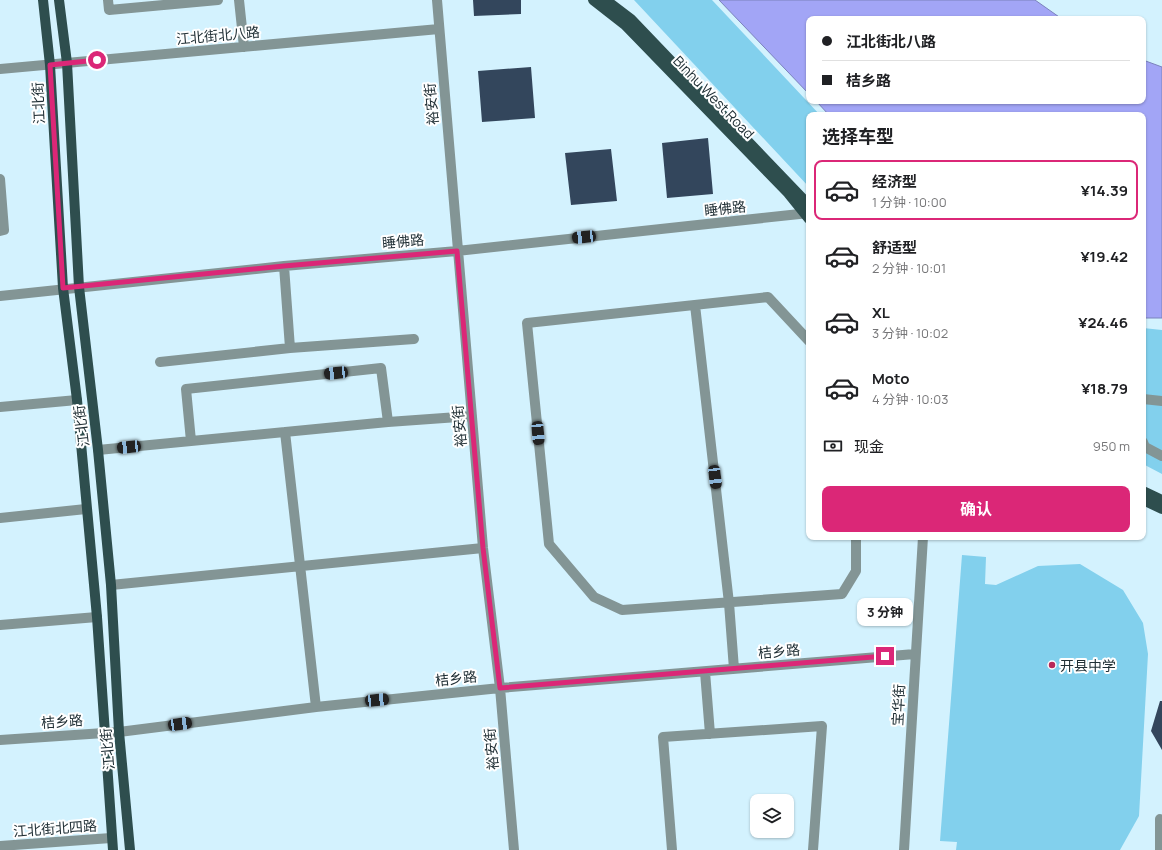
<!DOCTYPE html>
<html lang="zh">
<meta charset="utf-8">
<style>
:root{--surface:#fff;--page:#f2f2f2;--text:#202124;--muted:#757577;--line:#e0e0e0;--accent:#db2777}
body{margin:0;font-family:Manrope,"Noto Sans SC",sans-serif;background:var(--page);color:var(--text);height:100vh;display:flex;flex-direction:column;font-size:15px;white-space:nowrap}
*{box-sizing:border-box;margin:0}
p{font-size:13px;color:var(--muted)}
.icon{flex:none;width:22px;height:22px;fill:none;stroke:currentColor;stroke-width:2;stroke-linecap:round;stroke-linejoin:round}
.map{position:relative;flex:1;overflow:hidden}
.drawer{position:absolute;left:806px;top:112px;width:340px;height:428px;display:flex;flex-direction:column;background:var(--surface);border-radius:8px;box-shadow:0 1px 3px #0004}
.drawer>*{flex:none}
.hud{position:absolute;left:806px;top:16px;width:340px;height:88px;border-radius:8px;box-shadow:0 1px 3px #0004;display:grid;align-content:center;height:88px;padding:0 16px;background:var(--surface)}
.fabs{position:absolute;left:750px;top:794px;display:grid;gap:8px}
.fabs a{display:grid;place-items:center;width:44px;height:44px;border-radius:8px;background:var(--surface);box-shadow:0 1px 3px #0004;font-size:20px}
.end{position:absolute;width:18px;height:18px;margin:-9px;border:5px solid #db2777;background:#fff;box-shadow:0 0 0 2px #fff}
.from{border-radius:50%}
.bubble{position:absolute;height:28px;border-radius:8px;background:var(--surface);box-shadow:0 1px 3px #0004;font-size:13px;font-weight:700;line-height:28px;text-align:center}
.car{position:absolute;width:12px;height:24px;margin:-12px -6px;border-radius:5px;box-shadow:0 0 3px 1px #0007;background:linear-gradient(#222 24%,#8ab4d8 0 40%,#222 0 76%,#8ab4d8 0 86%,#222 0)}
.hud b{display:flex;align-items:center;gap:14px;height:38px;font-size:15px}
.hud b+b{border-top:1px solid var(--line)}
.hud i{width:10px;height:10px;background:var(--text)}
ul{padding:0;list-style:none}
li{display:flex;align-items:center;gap:12px;height:60px;margin:0 8px 6px;padding:0 8px;border:2px solid transparent;border-radius:8px}
li div{flex:1}
li b{display:block;font-size:15px}
li em{font-style:normal;font-weight:700}
li.on{border-color:var(--accent)}
li>.icon{width:36px;height:36px;stroke-width:1.5}
h2{padding:0 16px;font-size:18px;line-height:48px}
.pay{display:flex;align-items:center;gap:10px;height:44px;padding:0 16px;font-size:15px}
.pay p{margin-inline-start:auto}
.button{display:flex;gap:8px;margin-top:auto;padding:8px 16px}
.button a{flex:1;height:46px;border-radius:8px;background:var(--accent);color:#fff;font-size:16px;font-weight:700;line-height:46px;text-align:center}
.map>svg:first-child{display:block}
</style>
<div class="map">
<svg width="1162" height="850" viewBox="0 0 1162 850">
<rect width="100%" height="100%" fill="#d3f2fe"/>
<path fill="#82d0ed" d="M634 0H712L820 115H809V187Z
M1143 328 1162 330V474L1143 464Z
M962 555 986 557 985 584 996 585 1038 566 1080 564 1123 590 1143 623 1148 654 1139 816 1120 850H956L957 842 940 841Z"/>
<path fill="#a2a5f6" stroke="#7b82bc" d="M719 0H1035L1062 19H809V94Z
M1143 60 1162 67V318H1143V115H829L816 101H1143Z"/>
<path fill="#33465c" d="M473 0H521V14L474 16Z
M531 67 535 118 482 122 478 71Z
M708 138 713 194 667 198 662 143Z
M611 149 617 201 571 205 565 153Z
M1160 701H1162V750L1151 731Z"/>
<g fill="none" stroke-linecap="round" stroke-linejoin="round">
<path stroke="#839595" stroke-width="10" d="M108 0 109 10 218 0
M239 0 244 47
M437 0 483 548 500 688 514 850
M0 69 439 29
M0 179 4 230 0 231
M284 266 290 348
M0 296 284 266 457 251 809 213
M695 305 729 603 734 669
M809 341 768 297 527 323 549 544 594 597 622 610 842 594 856 571V537
M160 362 290 348 414 339
M1143 399 1162 401
M0 407 77 400
M285 432 316 707
M191 441 186 389 381 368 388 422
M1143 442 1145 447 1162 456
M98 450 388 422 472 416
M0 518 86 509
M111 585 483 548
M0 625 97 617
M705 672 710 734
M0 740 119 732 316 707 500 688 915 654
M0 846 111 838
M672 850 663 737 822 726 813 850
M904 850 923 537
M1160 850V819"/>
<path stroke="#2e4e4e" stroke-width="10" d="M43 0 50 65 63 288 77 400 97 617 113 850
M59 0 67 63 79 287 98 450 111 585 119 732 130 850
M593 0 625 25 788 193 809 219
M606 0 631 19 809 205
M1143 491 1162 500
M1143 500 1162 509"/>
</g>
<g fill="none" stroke-linecap="round" stroke-linejoin="round">
<path stroke="#db2777" stroke-width="5" d="M97 60 50 65 63 288 284 266 457 251 483 548 500 688 885 656"/>
</g>
<circle fill="#b82958" stroke="#fff" stroke-width="1.5" cx="1052" cy="665" r="4"/>
<g text-anchor="middle" dominant-baseline="central" stroke-width="4" stroke-linejoin="round" paint-order="stroke">
<g font-size="14" fill="#213036" stroke="#fff">
<text transform="translate(218 35) rotate(-5)">江北街北八路</text>
<text transform="translate(714 97) rotate(46)">Binhu West Road</text>
<text transform="translate(38 103) rotate(-93)">江北街</text>
<text transform="translate(431 104) rotate(-95)">裕安街</text>
<text transform="translate(725 208) rotate(-6)">睡佛路</text>
<text transform="translate(403 241) rotate(-5)">睡佛路</text>
<text transform="translate(81 426) rotate(-97)">江北街</text>
<text transform="translate(459 426) rotate(-95)">裕安街</text>
<text transform="translate(779 651) rotate(-5)">桔乡路</text>
<text transform="translate(456 678) rotate(-6)">桔乡路</text>
<text transform="translate(898 705) rotate(-87)">宝华街</text>
<text transform="translate(62 721) rotate(-4)">桔乡路</text>
<text transform="translate(107 749) rotate(-95)">江北街</text>
<text transform="translate(491 749) rotate(-95)">裕安街</text>
<text transform="translate(55 828) rotate(-4)">江北街北四路</text>
</g>
<g font-size="14" fill="#213036" stroke="#fff" text-anchor="start">
<text x="1060" y="665">开县中学</text>
</g>
</g>
</svg>
<div class="fabs">
<a><svg class="icon" aria-label="layers" viewBox="0 0 24 24"><path d="M12 4l9 5-9 5-9-5zM3 14l9 5 9-5"/></svg></a>
</div>
<i class="end from" style="left:97px;top:60px"></i>
<i class="end" style="left:885px;top:656px"></i>
<div class="bubble" style="left:857px;top:598px;width:56px">3 分钟</div>
<i class="car" style="left:584px;top:237px;rotate:264deg"></i>
<i class="car" style="left:336px;top:373px;rotate:264deg"></i>
<i class="car" style="left:538px;top:433px;rotate:175deg"></i>
<i class="car" style="left:129px;top:447px;rotate:264deg"></i>
<i class="car" style="left:715px;top:477px;rotate:173deg"></i>
<i class="car" style="left:377px;top:700px;rotate:84deg"></i>
<i class="car" style="left:180px;top:724px;rotate:82deg"></i>
<div class="hud">
<b><i class="from"></i>江北街北八路</b>
<b><i></i>桔乡路</b>
</div>
<section class="drawer">
<h2>选择车型</h2>
<ul>
<li class="on"><svg class="icon" aria-label="car" viewBox="0 0 24 24"><path d="M5 17H2v-5l4-1 3-4h7l3 4 3 1v5h-3M9 17h6M6 11h13"/><circle cx="7" cy="17" r="2"/><circle cx="17" cy="17" r="2"/></svg><div><b>经济型</b><p>1 分钟 · 10:00</p></div><em>¥14.39</em></li>
<li><svg class="icon" aria-label="car" viewBox="0 0 24 24"><path d="M5 17H2v-5l4-1 3-4h7l3 4 3 1v5h-3M9 17h6M6 11h13"/><circle cx="7" cy="17" r="2"/><circle cx="17" cy="17" r="2"/></svg><div><b>舒适型</b><p>2 分钟 · 10:01</p></div><em>¥19.42</em></li>
<li><svg class="icon" aria-label="car" viewBox="0 0 24 24"><path d="M5 17H2v-5l4-1 3-4h7l3 4 3 1v5h-3M9 17h6M6 11h13"/><circle cx="7" cy="17" r="2"/><circle cx="17" cy="17" r="2"/></svg><div><b>XL</b><p>3 分钟 · 10:02</p></div><em>¥24.46</em></li>
<li><svg class="icon" aria-label="car" viewBox="0 0 24 24"><path d="M5 17H2v-5l4-1 3-4h7l3 4 3 1v5h-3M9 17h6M6 11h13"/><circle cx="7" cy="17" r="2"/><circle cx="17" cy="17" r="2"/></svg><div><b>Moto</b><p>4 分钟 · 10:03</p></div><em>¥18.79</em></li>
</ul>
<div class="pay"><svg class="icon" aria-label="cash" viewBox="0 0 24 24"><path d="M3 7h18v10H3z"/><circle cx="12" cy="12" r="2"/></svg>现金<p>950 m</p></div>
<div class="button"><a>确认</a></div>
</section>
</div>
